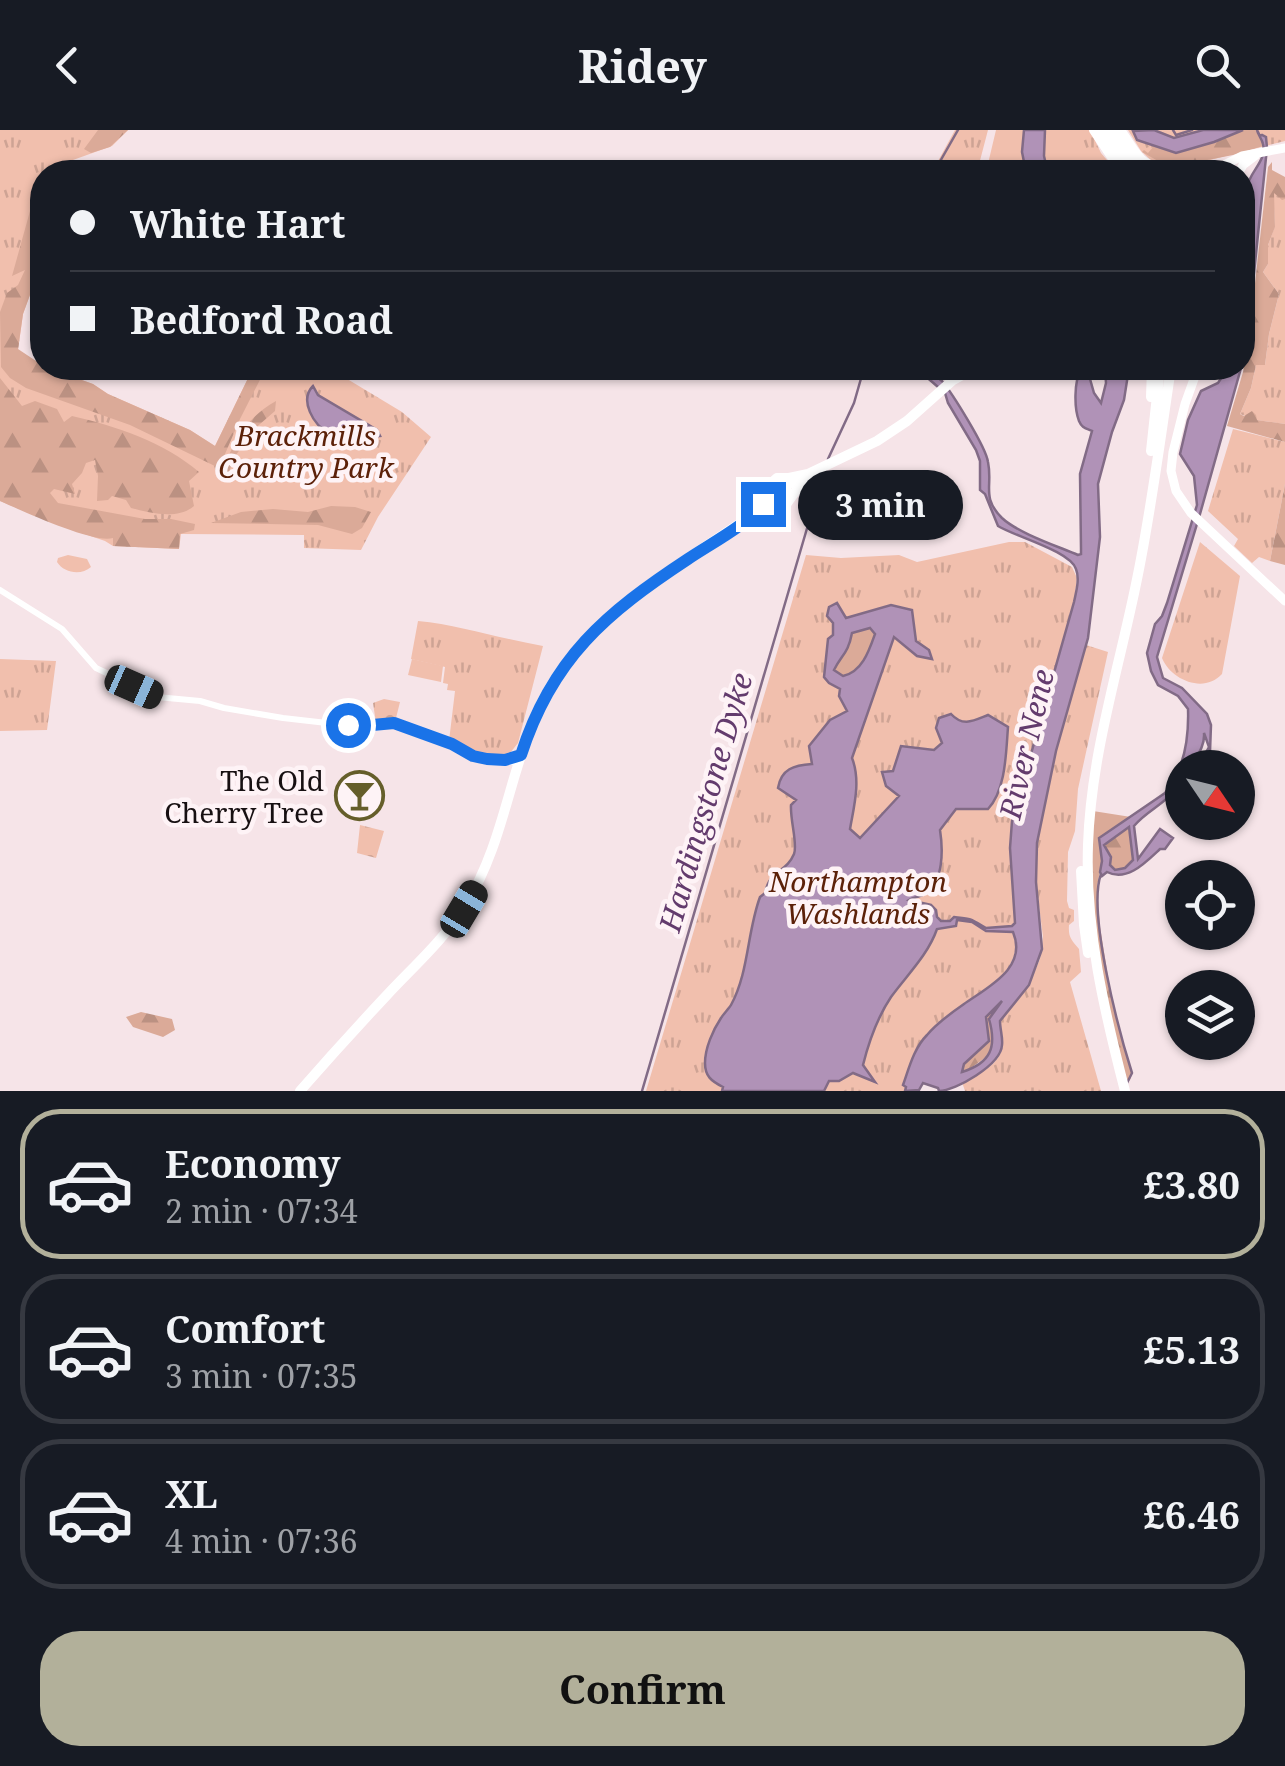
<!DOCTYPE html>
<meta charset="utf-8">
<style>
:root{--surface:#171b24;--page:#242831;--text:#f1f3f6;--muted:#9ea1a6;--line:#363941;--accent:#b2b09a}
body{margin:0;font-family:"Noto Serif",serif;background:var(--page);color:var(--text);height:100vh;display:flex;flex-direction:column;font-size:38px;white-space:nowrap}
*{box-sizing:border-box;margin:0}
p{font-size:32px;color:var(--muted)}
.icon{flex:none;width:55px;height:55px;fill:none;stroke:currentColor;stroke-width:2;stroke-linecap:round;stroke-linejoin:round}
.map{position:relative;height:961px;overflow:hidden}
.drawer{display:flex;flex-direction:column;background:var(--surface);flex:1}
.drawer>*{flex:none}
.banner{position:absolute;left:30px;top:30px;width:1225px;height:220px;border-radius:40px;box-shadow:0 2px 8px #0004;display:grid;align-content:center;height:220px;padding:0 40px;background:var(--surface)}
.needle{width:65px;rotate:125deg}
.tools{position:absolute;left:1165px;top:620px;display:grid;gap:20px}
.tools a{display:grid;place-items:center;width:90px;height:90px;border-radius:50%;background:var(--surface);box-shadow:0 2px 8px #0004;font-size:50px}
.end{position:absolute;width:45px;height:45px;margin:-22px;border:12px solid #1a73e8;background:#fff;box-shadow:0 0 0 5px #fff}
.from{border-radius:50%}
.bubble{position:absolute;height:70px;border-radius:35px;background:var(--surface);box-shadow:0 2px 8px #0004;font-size:32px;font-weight:700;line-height:70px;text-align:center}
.car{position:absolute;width:30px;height:60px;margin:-30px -15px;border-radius:12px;box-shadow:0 0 8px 2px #0007;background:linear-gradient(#222 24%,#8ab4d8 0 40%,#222 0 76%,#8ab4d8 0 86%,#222 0)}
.banner b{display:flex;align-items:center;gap:35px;height:95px;font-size:38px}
.banner b+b{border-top:2px solid var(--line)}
.banner i{width:25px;height:25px;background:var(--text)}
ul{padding:18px 0 0;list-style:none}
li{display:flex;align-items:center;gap:30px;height:150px;margin:0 20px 15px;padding:0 20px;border:5px solid var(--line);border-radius:40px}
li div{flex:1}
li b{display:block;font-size:38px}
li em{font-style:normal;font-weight:700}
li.current{border-color:var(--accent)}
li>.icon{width:90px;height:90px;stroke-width:1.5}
.cta{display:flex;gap:20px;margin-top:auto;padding:20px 40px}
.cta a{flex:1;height:115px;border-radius:40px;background:var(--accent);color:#111;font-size:40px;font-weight:700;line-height:115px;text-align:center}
header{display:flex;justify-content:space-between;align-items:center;height:130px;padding:0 40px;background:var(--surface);font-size:45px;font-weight:700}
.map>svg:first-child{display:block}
</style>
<header><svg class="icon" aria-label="back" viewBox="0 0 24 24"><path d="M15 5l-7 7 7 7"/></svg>Ridey<svg class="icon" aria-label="search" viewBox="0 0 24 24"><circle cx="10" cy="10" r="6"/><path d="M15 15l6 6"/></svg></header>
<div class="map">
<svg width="1285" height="961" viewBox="0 0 1285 961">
<defs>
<pattern id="grass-tufts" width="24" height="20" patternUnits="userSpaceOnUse" patternTransform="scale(2.5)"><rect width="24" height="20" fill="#f1bfad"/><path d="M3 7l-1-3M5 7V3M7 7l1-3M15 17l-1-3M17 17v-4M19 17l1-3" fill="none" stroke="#cea394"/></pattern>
<pattern id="forest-firs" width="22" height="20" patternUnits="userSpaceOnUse" patternTransform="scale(2.5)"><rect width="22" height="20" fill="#dbaa98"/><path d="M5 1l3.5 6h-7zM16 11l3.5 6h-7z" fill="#bb9182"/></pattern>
<pattern id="cemetery-stones" width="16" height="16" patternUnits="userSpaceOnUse" patternTransform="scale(2.5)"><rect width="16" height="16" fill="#f1bfad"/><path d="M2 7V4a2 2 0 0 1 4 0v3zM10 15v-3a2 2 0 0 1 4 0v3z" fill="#cea394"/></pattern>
</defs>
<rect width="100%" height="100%" fill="#f6e4e8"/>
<path fill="url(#grass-tufts)" d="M0 0H128L112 16 73 30 69 42H42V132L23 184 18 220 42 235V238H48L93 254 108 264 190 300 215 316 253 238H329L402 282 431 307 378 387 361 420 304 418V405L181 404 179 419 113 416 105 411 64 397 0 371Z
M955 0H988L977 42H932Z
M996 0H1024L1022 22 1026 42H986Z
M1045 0H1090L1101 23 1117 42H1079L1070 33 1051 31 1047 39 1044 26Z
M1128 0H1285V11L1206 31 1192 33 1176 30 1154 33 1141 21Z
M1273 61 1282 69H1285V294L1256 290 1240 284 1251 258 1256 235H1265L1269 204 1279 164 1263 142 1268 134V115L1275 96Z
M1233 299 1285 312V354L1270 431 1259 427 1252 433 1234 416 1238 409 1208 381Z
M1009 412H1025L1072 437 1077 448 1074 472 1018 667 1010 718 1015 793 1013 802 1016 817 1014 826 1007 841 997 853 964 874 925 906 915 921 903 955 906 957 905 961H646L806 425 841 428 899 425 917 432Z
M1200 412 1240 446 1222 544C1204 564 1171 550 1162 528Z
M68 425 87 429 91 437C81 446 64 443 57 432L58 428Z
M418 491C460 495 501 509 543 516L518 613 506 628 475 624 449 611 455 561 447 560 448 554 443 553 445 537 411 529Z
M1086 515 1108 522 1078 659 1075 701 1068 722 1067 771 1069 778 1074 780V791L1069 795C1068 808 1072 810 1079 819L1081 842 1070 852 1101 961H965L962 952C977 944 998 937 1002 918 1004 910 1000 899 1000 891L1029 855 1040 829 1043 807 1036 752 1037 713 1056 621Z
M0 529 56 531 47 600 0 601Z"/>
<path fill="url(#forest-firs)" d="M98 0H128L110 17 91 23 84 19Z
M1243 0H1257L1263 16 1233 25 1192 33 1177 30 1158 31 1142 22 1144 20 1148 23 1154 16 1181 22Z
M1272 32V40L1285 47V69L1282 70 1274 63 1275 97 1268 115V134L1263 142 1279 164 1269 204 1265 235H1256L1251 258 1240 284 1244 286 1252 281 1256 285 1257 290 1285 294V312L1227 296 1243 242 1249 207 1268 37Z
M30 81 42 96V132L23 184 18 219 42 235V238H48L93 254 108 264 190 300 215 316 253 238H266L240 289 219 338 130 295 26 258 10 248 1 237 0 182 7 163 18 155 25 140 12 146Z
M0 248 22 276 35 271 57 279 64 292 72 286C116 296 164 312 199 342L189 351 194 376C178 390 151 383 131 378L126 370 112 366 108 370 97 371 98 346 95 330 86 333 82 343 72 354 75 364 54 359 50 363 58 373 145 389H171L195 394 194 400 180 404 179 419 113 416V408C94 414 22 381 0 371Z
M276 271 275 281 253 300 234 328 223 338C236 309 247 287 276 271Z
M1285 354V435L1270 431Z
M331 376 355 377 371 382 362 398 352 404 318 395 211 393 241 382 273 379 308 382Z
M870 498 875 504C869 521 862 542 843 546L834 539 850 515 852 503Z
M1093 681 1131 687 1102 710 1103 724 1097 757 1100 797 1113 877 1132 943 1130 950 1126 953C1114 900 1098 845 1094 791 1091 754 1092 717 1093 681Z
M1128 696 1133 730 1121 740H1115L1110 735V724L1104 715Z
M1002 870 994 881V913L989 925 964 943 962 942C963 931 978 918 987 914L986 887Z
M141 882 172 889 175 900 163 907 133 897 126 887Z"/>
<path fill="url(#cemetery-stones)" d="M384 569 400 572 395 592 376 593 373 573Z
M360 695 384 701 376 728 357 723Z"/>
<path fill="#f1bfad" d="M412 529 443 536 441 552 408 545Z"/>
<path fill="#b092b7" stroke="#826b86" stroke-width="2.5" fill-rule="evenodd" d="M1024 0H1045L1044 26 1047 39 1051 41 1063 35 1071 42H1026L1022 22Z
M1154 0 1174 8 1203 0H1243L1214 12 1176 23 1137 10 1133 1Z
M1257 0 1260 6 1262 5 1266 7 1267 18 1249 191 1243 229V194L1245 188 1243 183C1243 173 1241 161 1244 151 1247 136 1255 121 1253 104 1251 88 1244 74 1247 57 1250 41 1267 31 1263 14 1262 9 1258 5 1257 0Z
M916 238C925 238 935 244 942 251 952 263 986 317 988 332 993 356 981 367 1002 388 1018 403 1057 416 1078 425L1081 424V419L1080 344 1092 301C1085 298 1082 298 1079 291 1074 278 1074 251 1081 240L1088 242 1094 263 1101 273 1106 253 1105 238H1129L1124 270 1112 302 1098 354 1100 407 1088 508 1056 621 1037 713 1036 752 1042 819 1029 855 1000 891C1000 899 1003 908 1002 915 1001 935 955 961 939 961L938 958 923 953 919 960 905 961 906 957 903 955C909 938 914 918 927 905 937 893 951 883 964 874 988 857 1028 838 1013 802L986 801 972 792 957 790 956 796 937 799C928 825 907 845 891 867 877 888 869 911 863 935L875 952 853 943 839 951H829L824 961H722L723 957C711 951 705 946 705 933 705 918 713 900 721 888 722 886 730 877 731 875 749 842 747 802 760 767L765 763C770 739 786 743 794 724 798 715 790 690 791 675L796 670 778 658C781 639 794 635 812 634L809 616 830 590 847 581 839 566 840 559 829 553 824 547 828 509 833 505V493L827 486 829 477 837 473 846 488 891 475 912 480 916 511 929 520 932 529 917 526 894 507 852 628C861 651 854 676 850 699L860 708 899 666 886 656 882 642 893 641 901 616 934 620 942 613 936 598 939 588 951 584C963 597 973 591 988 585L1008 597C1006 622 1006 660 988 679H956L940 700C943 719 944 752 925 764 920 767 914 767 909 770L931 775 936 780 937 787 941 791H950L954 787C972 789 969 788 986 798L1012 796 1015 793 1010 718 1012 691 1074 472C1076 462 1080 449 1076 439 1070 421 1016 407 998 396L985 364 980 360V331L976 320 948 273 945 263ZM870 498 875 504C869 521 862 542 843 546L834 540C842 524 848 524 852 503ZM1002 871 989 889C997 917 991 933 962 942L964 934 989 911 986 887Z
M1228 238H1241L1200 384 1157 527 1163 548 1182 558 1207 584 1211 595 1210 622 1204 635 1198 637 1209 617 1204 603C1205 616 1197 626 1191 637L1182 638C1182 669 1151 675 1134 696L1138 729 1160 699 1173 708 1165 719H1160C1145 733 1127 752 1107 742L1102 746 1100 742 1102 731 1099 708 1165 663C1185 639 1189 609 1188 579L1178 566 1158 555 1151 541 1147 523 1155 494 1162 486 1167 473 1197 375 1194 346 1180 324 1188 290 1201 261 1218 253ZM1129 697 1133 730 1125 738 1115 740 1110 735 1111 727 1104 715Z
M313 256 318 265 377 300 380 306C365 307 343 311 330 304 313 295 299 270 313 256Z"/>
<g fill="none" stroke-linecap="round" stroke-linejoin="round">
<path stroke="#826b86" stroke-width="2.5" d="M1173 0 1176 5 1192 0
M934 42 958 0
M828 329 854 273 864 238
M813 379 821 347
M1101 744C1087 782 1119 902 1132 943L1127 953
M642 961 808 395"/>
<path stroke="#fff" stroke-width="6" d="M0 460 62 499 96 538 157 567 200 571 224 578 283 588 362 597 394 593 452 614 473 626 518 633"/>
<path stroke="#fff" stroke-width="9" d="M1193 42 1216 39 1242 26 1285 18
M1239 42 1243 35 1255 26
M1242 101 1246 116 1242 132
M1198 238 1185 274 1173 322 1171 341 1176 361 1191 383 1285 471"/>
<path stroke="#fff" stroke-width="10" d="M1094 0 1122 42
M1101 0 1124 31
M1112 0 1137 42
M1120 0C1138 25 1139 39 1172 38
M1170 39 1195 42
M1151 267 1152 238
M1151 321 1160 238
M789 348 808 344 877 311 907 291 953 250 975 238
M797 357 789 348H777L768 356 766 366 774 374 787 373 808 344
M1081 741 1084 795 1088 823
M300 961C328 929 357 897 387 865 415 835 445 809 466 774 503 715 509 645 537 582 580 485 677 439 759 380L774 374
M1125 961C1104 880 1085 799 1088 715 1091 625 1118 542 1136 454 1151 383 1160 310 1171 238"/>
</g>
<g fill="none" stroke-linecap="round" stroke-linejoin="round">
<path stroke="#1a73e8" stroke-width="12" d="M348 595 362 596 394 593 452 614 473 626 487 629 505 630 521 625C552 528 606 483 688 429 710 414 747 395 763 374"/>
</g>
<defs>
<symbol id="bar-ring" viewBox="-11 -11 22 22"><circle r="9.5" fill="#fef3f6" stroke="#655e2a" stroke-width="1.5"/><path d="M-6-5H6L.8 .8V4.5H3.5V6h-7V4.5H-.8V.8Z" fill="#655e2a"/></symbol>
</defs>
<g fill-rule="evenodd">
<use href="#bar-ring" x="332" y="638" width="55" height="55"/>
</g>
<g text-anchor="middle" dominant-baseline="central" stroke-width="9" stroke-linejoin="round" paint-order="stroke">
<g font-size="28" font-style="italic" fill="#5c2109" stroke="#fef3f6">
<text x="306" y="305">Brackmills<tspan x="306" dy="32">Country Park</tspan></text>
<text x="858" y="751">Northampton<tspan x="858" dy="32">Washlands</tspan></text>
</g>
<g font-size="28" fill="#171012" stroke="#fef3f6" text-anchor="end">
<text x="324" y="650">The Old<tspan x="324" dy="32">Cherry Tree</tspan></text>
</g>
<g font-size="30" font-style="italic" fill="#633b6d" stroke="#fef3f6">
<text transform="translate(1026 614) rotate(-77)">River Nene</text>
<text transform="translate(705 672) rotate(-74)">Hardingstone Dyke</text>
</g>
</g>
</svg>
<div class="tools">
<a><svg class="needle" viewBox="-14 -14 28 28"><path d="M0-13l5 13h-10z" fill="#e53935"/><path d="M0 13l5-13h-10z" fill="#9ea1a6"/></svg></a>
<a><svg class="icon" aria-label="locate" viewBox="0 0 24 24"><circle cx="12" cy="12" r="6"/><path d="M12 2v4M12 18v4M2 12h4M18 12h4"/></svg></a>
<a><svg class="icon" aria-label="layers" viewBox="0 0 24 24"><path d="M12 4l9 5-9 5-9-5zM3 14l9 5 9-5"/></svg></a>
</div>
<i class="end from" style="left:348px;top:595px"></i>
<i class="end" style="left:763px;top:374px"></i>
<div class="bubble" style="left:798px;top:340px;width:165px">3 min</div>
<i class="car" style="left:134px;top:557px;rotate:114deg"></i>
<i class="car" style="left:464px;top:779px;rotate:31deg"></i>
<div class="banner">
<b><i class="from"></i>White Hart</b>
<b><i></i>Bedford Road</b>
</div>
</div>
<section class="drawer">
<ul>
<li class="current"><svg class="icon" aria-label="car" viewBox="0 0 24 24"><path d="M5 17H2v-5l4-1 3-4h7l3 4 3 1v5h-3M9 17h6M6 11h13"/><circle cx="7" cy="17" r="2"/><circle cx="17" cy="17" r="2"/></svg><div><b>Economy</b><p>2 min · 07:34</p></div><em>£3.80</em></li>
<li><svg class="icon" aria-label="car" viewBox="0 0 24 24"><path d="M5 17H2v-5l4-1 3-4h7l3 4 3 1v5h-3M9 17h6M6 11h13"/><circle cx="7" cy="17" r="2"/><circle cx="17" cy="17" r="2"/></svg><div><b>Comfort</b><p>3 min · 07:35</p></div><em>£5.13</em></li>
<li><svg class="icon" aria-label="car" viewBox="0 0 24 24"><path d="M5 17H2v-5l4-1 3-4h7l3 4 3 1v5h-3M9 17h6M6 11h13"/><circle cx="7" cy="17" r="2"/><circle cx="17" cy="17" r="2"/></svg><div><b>XL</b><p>4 min · 07:36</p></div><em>£6.46</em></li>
</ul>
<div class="cta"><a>Confirm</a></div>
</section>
